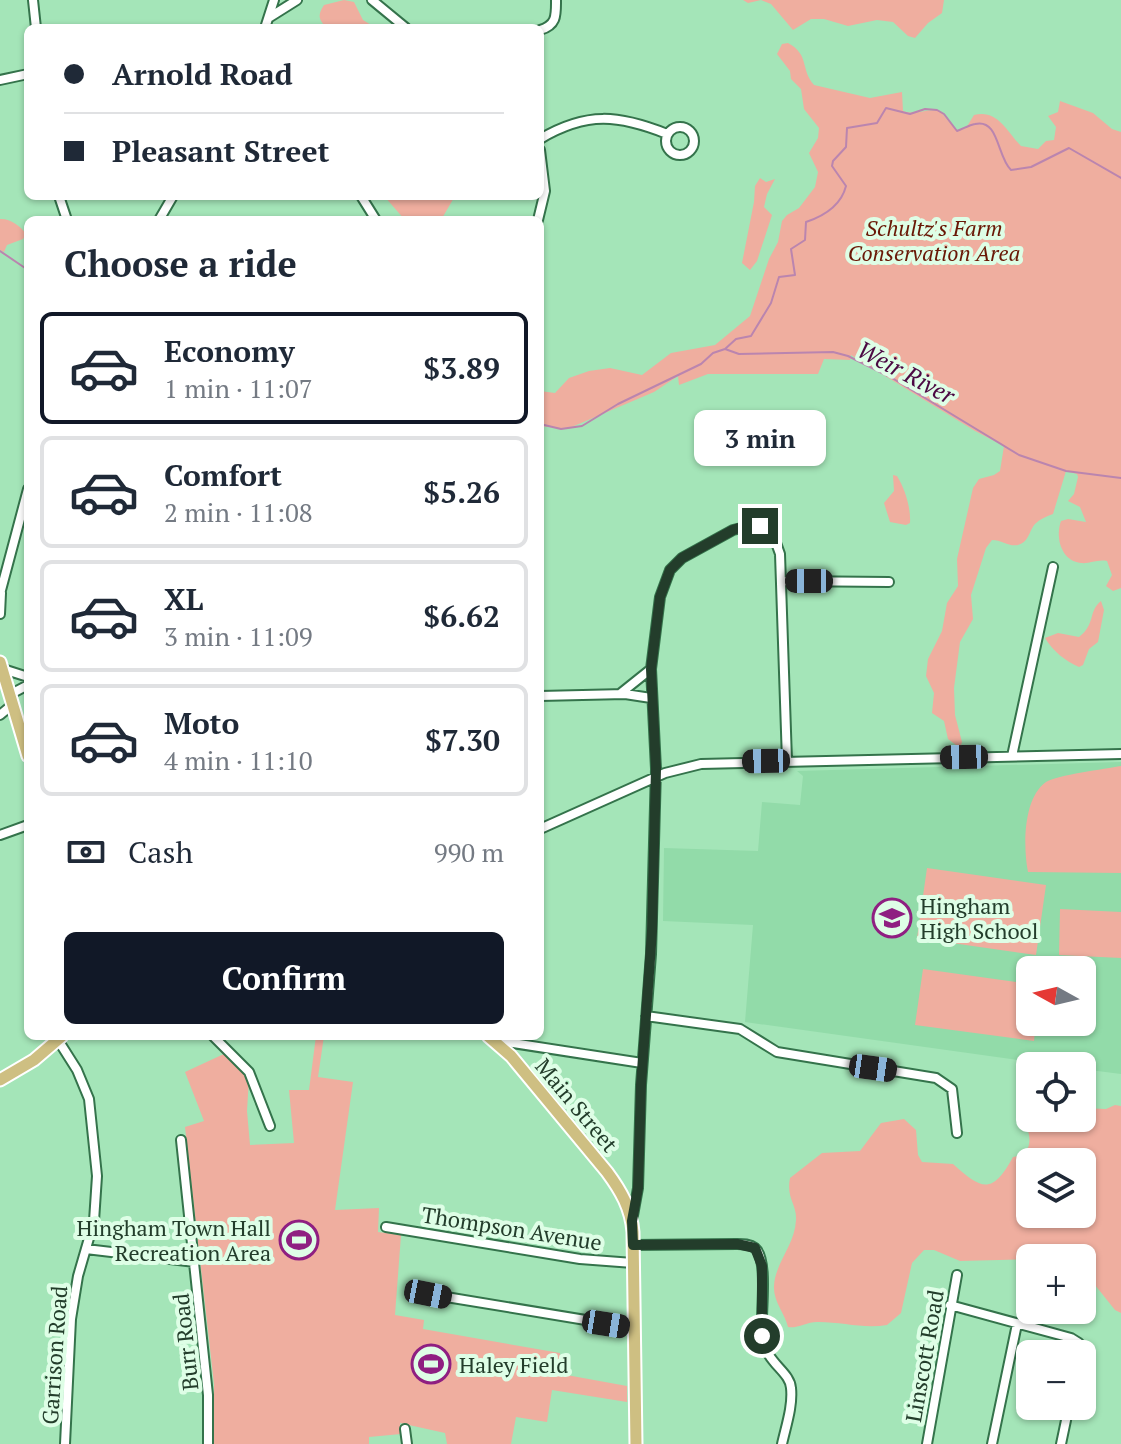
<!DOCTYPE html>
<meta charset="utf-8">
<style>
:root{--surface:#fff;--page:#f2f2f3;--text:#1f2937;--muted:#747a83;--line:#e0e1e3;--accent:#111827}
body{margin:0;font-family:"PT Serif",serif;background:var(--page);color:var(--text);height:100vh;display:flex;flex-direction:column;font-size:30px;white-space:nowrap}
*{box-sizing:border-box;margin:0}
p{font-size:26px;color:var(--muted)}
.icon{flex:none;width:44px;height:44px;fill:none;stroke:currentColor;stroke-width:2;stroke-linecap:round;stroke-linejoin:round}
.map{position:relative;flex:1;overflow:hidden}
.panel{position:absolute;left:24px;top:216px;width:520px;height:824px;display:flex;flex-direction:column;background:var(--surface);border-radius:12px;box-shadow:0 2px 6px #0004}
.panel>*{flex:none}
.guide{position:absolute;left:24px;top:24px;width:520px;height:176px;border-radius:12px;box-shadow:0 2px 6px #0004;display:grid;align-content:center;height:176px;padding:0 40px;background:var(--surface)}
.needle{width:52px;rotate:278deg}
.buttons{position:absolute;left:1016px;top:956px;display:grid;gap:16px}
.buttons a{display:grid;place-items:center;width:80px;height:80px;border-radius:12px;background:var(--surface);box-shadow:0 2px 6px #0004;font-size:40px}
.end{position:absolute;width:36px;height:36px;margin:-18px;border:10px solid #233d2b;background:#fff;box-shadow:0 0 0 4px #fff}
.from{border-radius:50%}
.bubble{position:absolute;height:56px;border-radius:12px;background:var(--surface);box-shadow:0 2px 6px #0004;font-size:26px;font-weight:800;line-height:56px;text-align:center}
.car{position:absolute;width:24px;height:48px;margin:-24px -12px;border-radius:10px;box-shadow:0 0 6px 2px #0007;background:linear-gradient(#222 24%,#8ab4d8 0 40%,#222 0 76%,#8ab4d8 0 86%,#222 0)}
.guide b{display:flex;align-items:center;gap:28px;height:76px;font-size:30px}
.guide b+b{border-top:2px solid var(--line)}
.guide i{width:20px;height:20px;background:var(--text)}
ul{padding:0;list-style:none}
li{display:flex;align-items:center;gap:24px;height:112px;margin:0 16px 12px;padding:0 24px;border:4px solid var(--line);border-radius:12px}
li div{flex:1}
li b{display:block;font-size:30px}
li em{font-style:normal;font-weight:800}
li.current{border-color:var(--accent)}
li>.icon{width:72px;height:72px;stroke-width:1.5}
h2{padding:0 40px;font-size:36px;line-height:96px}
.pay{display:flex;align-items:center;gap:20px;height:88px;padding:0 40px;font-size:30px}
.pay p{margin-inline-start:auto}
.action{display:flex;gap:16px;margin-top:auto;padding:16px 40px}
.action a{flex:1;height:92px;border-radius:12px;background:var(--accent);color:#fff;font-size:32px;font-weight:800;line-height:92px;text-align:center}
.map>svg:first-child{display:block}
</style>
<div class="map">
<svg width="1121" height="1444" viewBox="0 0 1121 1444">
<rect width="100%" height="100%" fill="#a4e5b8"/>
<path fill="#92dba9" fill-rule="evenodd" d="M1121 762V1074L1082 1069V1066H1061L745 1022 753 925 663 921 664 848 758 851 762 802 800 805 803 776 797 771ZM1030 970H1082V1022H1030Z"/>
<path fill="#efae9f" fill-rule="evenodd" d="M344 0 354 2 363 20 376 28H326C319 19 317 16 324 5Z
M743 0H944L942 13 928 23 915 38 908 36 893 22 877 20 848 26 824 19H811L793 30 771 4 761 0 748 3Z
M788 43C810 55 800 69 814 85L870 98 902 92 903 111C915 116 927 108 940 111L957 131 966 128 974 115C998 109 1007 132 1021 146L1038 149 1046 141 1054 140 1056 127 1048 116 1058 112 1060 101 1093 113 1112 129 1121 132V588L1113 591 1106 586 1112 575 1107 561C1097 559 1090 564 1081 563 1061 561 1055 537 1061 521L1068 519 1086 522 1080 507 1068 501 1074 494 1078 477 1077 474 1066 471 1053 514C1047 516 1040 519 1035 524 1029 531 1029 542 1018 545 1009 547 1002 540 992 540L986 548 971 595 973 619 960 642 954 688 955 715 962 742 960 748 948 739 944 721 932 713 934 693 926 676 928 659 942 631 947 603 958 586 957 559 973 488 979 479 994 475 1000 471 1004 446 975 431 851 355 850 360 824 359 818 374H708L679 385 678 376 654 392 567 429 540 426V391L555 393 569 378 589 371 610 368 642 375 671 353 715 345 750 316 769 259 778 242 782 221 787 215 799 208 815 187 818 172 809 153 818 138 819 128 804 109 801 89 791 79 790 71 777 54 782 44Z
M760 178 766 182 775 179 767 194 764 207 772 215 757 261 750 270 742 263 754 202 755 186Z
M384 196H455L441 220H405Z
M0 219C9 218 21 226 26 234L23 239 7 245 4 252 0 250Z
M893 475 897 476C905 489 911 508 910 523L906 525 890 522 884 503 894 491Z
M1101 601 1104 610 1098 642 1089 649 1083 665 1079 667C1065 661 1053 651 1045 638L1058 633 1079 637C1096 624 1088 611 1101 601Z
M1121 766V873L1028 872C1023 847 1023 798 1046 782 1057 775 1105 769 1121 766Z
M927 868 1046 885 1036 955 917 938Z
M1060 909 1121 912V958L1059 955Z
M923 969 1030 984V1022H1036L1034 1041 915 1025Z
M316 1036H324L318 1077 353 1082 335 1210 379 1208 378 1232 401 1235 395 1315 424 1320 423 1329 560 1353 561 1374 627 1386V1402L552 1390 547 1422 516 1417 511 1444H447L445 1433 400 1423 401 1434 369 1437V1444H214V1384L185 1127 204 1121 185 1072 226 1053 249 1078 247 1111 250 1145 294 1143 289 1090H309Z
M1115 1105 1121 1106V1313L1115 1310 1095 1285 1082 1276V1258L960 1261 934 1250H924L912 1263 901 1313 887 1325C864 1329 842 1322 819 1322 808 1321 797 1329 788 1327 785 1314 773 1301 774 1286 775 1263 795 1245 796 1220 797 1204 786 1199 790 1178L822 1153 860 1151 881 1123 904 1119 916 1130 918 1155 922 1162 953 1164C981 1189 992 1196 1013 1157L1024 1155C1034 1141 1028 1132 1024 1118L1030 1112V1118H1082L1083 1108 1106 1109ZM1030 1162H1082V1214H1030Z"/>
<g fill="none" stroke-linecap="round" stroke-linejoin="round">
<path stroke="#ba85af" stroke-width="2" d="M0 251 28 270
M725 349 736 339 751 336 771 303 779 277 795 275 791 249 805 240 806 222C824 216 841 206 846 186L832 166 833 161 846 147 847 128 877 123 886 108 910 114 925 109 937 110 944 114 957 131C963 129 969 125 975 124 999 118 997 157 1011 170L1031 167 1069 148 1121 178
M540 424 561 429 582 426 618 404 701 364 713 353 725 349 739 354 833 352 848 356 892 378 1019 455 1066 471 1121 478"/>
<defs>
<path id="minor" d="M33 0 36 28
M372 0 406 28
M270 17 297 0
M265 28 274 0
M540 30C557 25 556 15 556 0
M0 80 28 74
M666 141a14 14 0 1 1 28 0a14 14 0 1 1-28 0Z
M540 139C587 111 619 115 667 134
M59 196 67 220
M361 196 376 220
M159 220 173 196
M538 220 545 191 540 150
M782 581 889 582
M0 594 28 489
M0 614 1 593
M3 669 28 677
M621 693 651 669
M9 695 28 685
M540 696 625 694 651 698
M0 715 12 705
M1012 756 1053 567
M540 829 665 773 701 764 1121 754
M0 835 28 825
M646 1016 740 1029 777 1052 936 1078 952 1089 957 1133
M213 1036 249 1072 270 1126
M58 1040 77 1070 89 1099 97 1176 94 1221 78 1276 71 1319 65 1444
M493 1040 642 1063
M181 1140 208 1395V1444
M632 1221 638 1188 641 1085 651 954 656 769 651 669 660 597 670 570 682 558 733 530 754 525 767 529 775 540 780 554 787 761
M386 1227 580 1259 633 1263
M633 1245 737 1244C743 1244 750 1244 755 1248 769 1260 760 1316 762 1335 765 1363 790 1371 791 1388 793 1406 786 1426 782 1444
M86 1249 195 1262
M428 1294 634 1328
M950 1305 1071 1338 1079 1343 1080 1354
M405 1429 407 1444
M927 1444 957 1275
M992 1444 1017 1324
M1061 1444 1069 1406"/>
<path id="major" d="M0 662 28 756
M488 1036 511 1056 607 1172C621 1191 631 1208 633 1232L636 1444
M0 1080 34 1060 62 1036"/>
</defs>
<use href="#minor" stroke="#34734b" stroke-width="12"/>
<use href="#major" stroke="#fff" stroke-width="15"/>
<use href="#minor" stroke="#fff" stroke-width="8"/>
<use href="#major" stroke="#cebf82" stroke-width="11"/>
</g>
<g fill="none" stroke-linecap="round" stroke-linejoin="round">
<path stroke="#233d2b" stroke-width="10" d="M760 526 748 525 733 530 682 558 670 570 660 597 651 669 656 769 652 931 641 1085 638 1188 632 1221 633 1245 737 1244 755 1248 762 1266V1336"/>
</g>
<defs>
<symbol id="school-ring" viewBox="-11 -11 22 22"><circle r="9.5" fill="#defee6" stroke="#8f1f81" stroke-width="1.5"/><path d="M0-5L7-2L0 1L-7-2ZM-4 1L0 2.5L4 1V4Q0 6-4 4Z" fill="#8f1f81"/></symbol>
<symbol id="stadium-ring" viewBox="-11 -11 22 22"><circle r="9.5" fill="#defee6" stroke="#8f1f81" stroke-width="1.5"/><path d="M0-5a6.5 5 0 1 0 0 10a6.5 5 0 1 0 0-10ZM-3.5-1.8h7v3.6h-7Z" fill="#8f1f81"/></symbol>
</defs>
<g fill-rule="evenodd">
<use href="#school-ring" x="870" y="896" width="44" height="44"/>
<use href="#stadium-ring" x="277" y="1218" width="44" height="44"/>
<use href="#stadium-ring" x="409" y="1342" width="44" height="44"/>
</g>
<g text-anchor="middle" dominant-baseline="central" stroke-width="8" stroke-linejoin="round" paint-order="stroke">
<g font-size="22" font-style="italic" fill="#691806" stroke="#defee6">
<text x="934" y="227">Schultz's Farm<tspan x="934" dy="25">Conservation Area</tspan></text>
</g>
<g font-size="22" fill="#233d2b" stroke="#defee6" text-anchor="start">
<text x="920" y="905">Hingham<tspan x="920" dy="25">High School</tspan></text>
<text x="271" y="1227" text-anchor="end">Hingham Town Hall<tspan x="271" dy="25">Recreation Area</tspan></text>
<text x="459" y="1364">Haley Field</text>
</g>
<g font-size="22" fill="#233d2b" stroke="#defee6">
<text transform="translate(577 1105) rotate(50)">Main Street</text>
<text transform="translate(512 1228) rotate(9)">Thompson Avenue</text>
<text transform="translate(185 1342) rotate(-96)">Burr Road</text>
<text transform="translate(54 1355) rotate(-86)">Garrison Road</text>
<text transform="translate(924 1356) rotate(-80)">Linscott Road</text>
</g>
<g font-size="24" font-style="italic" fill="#4b0943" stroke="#defee6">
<text transform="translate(906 372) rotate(28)">Weir River</text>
</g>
</g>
</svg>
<div class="buttons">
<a><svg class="needle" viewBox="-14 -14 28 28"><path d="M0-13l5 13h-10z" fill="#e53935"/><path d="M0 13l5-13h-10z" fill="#747a83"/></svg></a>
<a><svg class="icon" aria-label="locate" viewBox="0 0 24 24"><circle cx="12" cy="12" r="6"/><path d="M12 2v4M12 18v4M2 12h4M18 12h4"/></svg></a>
<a><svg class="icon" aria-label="layers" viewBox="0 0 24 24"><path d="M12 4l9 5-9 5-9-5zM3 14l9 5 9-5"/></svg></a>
<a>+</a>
<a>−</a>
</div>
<i class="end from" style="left:762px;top:1336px"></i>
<i class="end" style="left:760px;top:526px"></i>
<div class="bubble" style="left:694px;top:410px;width:132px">3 min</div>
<i class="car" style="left:809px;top:581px;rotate:270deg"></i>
<i class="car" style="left:964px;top:757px;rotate:269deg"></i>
<i class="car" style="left:766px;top:761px;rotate:269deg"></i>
<i class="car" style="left:873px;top:1068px;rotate:98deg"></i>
<i class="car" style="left:428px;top:1294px;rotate:101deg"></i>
<i class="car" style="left:606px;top:1324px;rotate:99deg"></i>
<div class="guide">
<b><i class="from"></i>Arnold Road</b>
<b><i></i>Pleasant Street</b>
</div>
<section class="panel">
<h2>Choose a ride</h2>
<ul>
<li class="current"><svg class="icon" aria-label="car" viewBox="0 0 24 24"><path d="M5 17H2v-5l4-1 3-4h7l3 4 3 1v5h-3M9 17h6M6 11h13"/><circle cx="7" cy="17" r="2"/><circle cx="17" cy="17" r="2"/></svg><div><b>Economy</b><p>1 min · 11:07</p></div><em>$3.89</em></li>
<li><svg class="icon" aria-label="car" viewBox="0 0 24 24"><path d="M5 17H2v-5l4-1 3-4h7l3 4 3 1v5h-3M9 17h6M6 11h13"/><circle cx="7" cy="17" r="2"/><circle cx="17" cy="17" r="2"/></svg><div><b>Comfort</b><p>2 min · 11:08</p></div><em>$5.26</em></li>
<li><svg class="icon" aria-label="car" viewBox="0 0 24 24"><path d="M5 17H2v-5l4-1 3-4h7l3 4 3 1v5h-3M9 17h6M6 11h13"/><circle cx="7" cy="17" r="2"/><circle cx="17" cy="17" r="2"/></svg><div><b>XL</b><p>3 min · 11:09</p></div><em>$6.62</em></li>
<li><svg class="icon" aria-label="car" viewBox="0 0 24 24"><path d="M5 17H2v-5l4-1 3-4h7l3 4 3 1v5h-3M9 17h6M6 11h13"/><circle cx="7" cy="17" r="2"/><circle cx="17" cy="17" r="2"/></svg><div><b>Moto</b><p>4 min · 11:10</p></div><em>$7.30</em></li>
</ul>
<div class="pay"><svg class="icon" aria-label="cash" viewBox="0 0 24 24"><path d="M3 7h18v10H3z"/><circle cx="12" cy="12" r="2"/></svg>Cash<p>990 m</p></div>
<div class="action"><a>Confirm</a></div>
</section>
</div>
